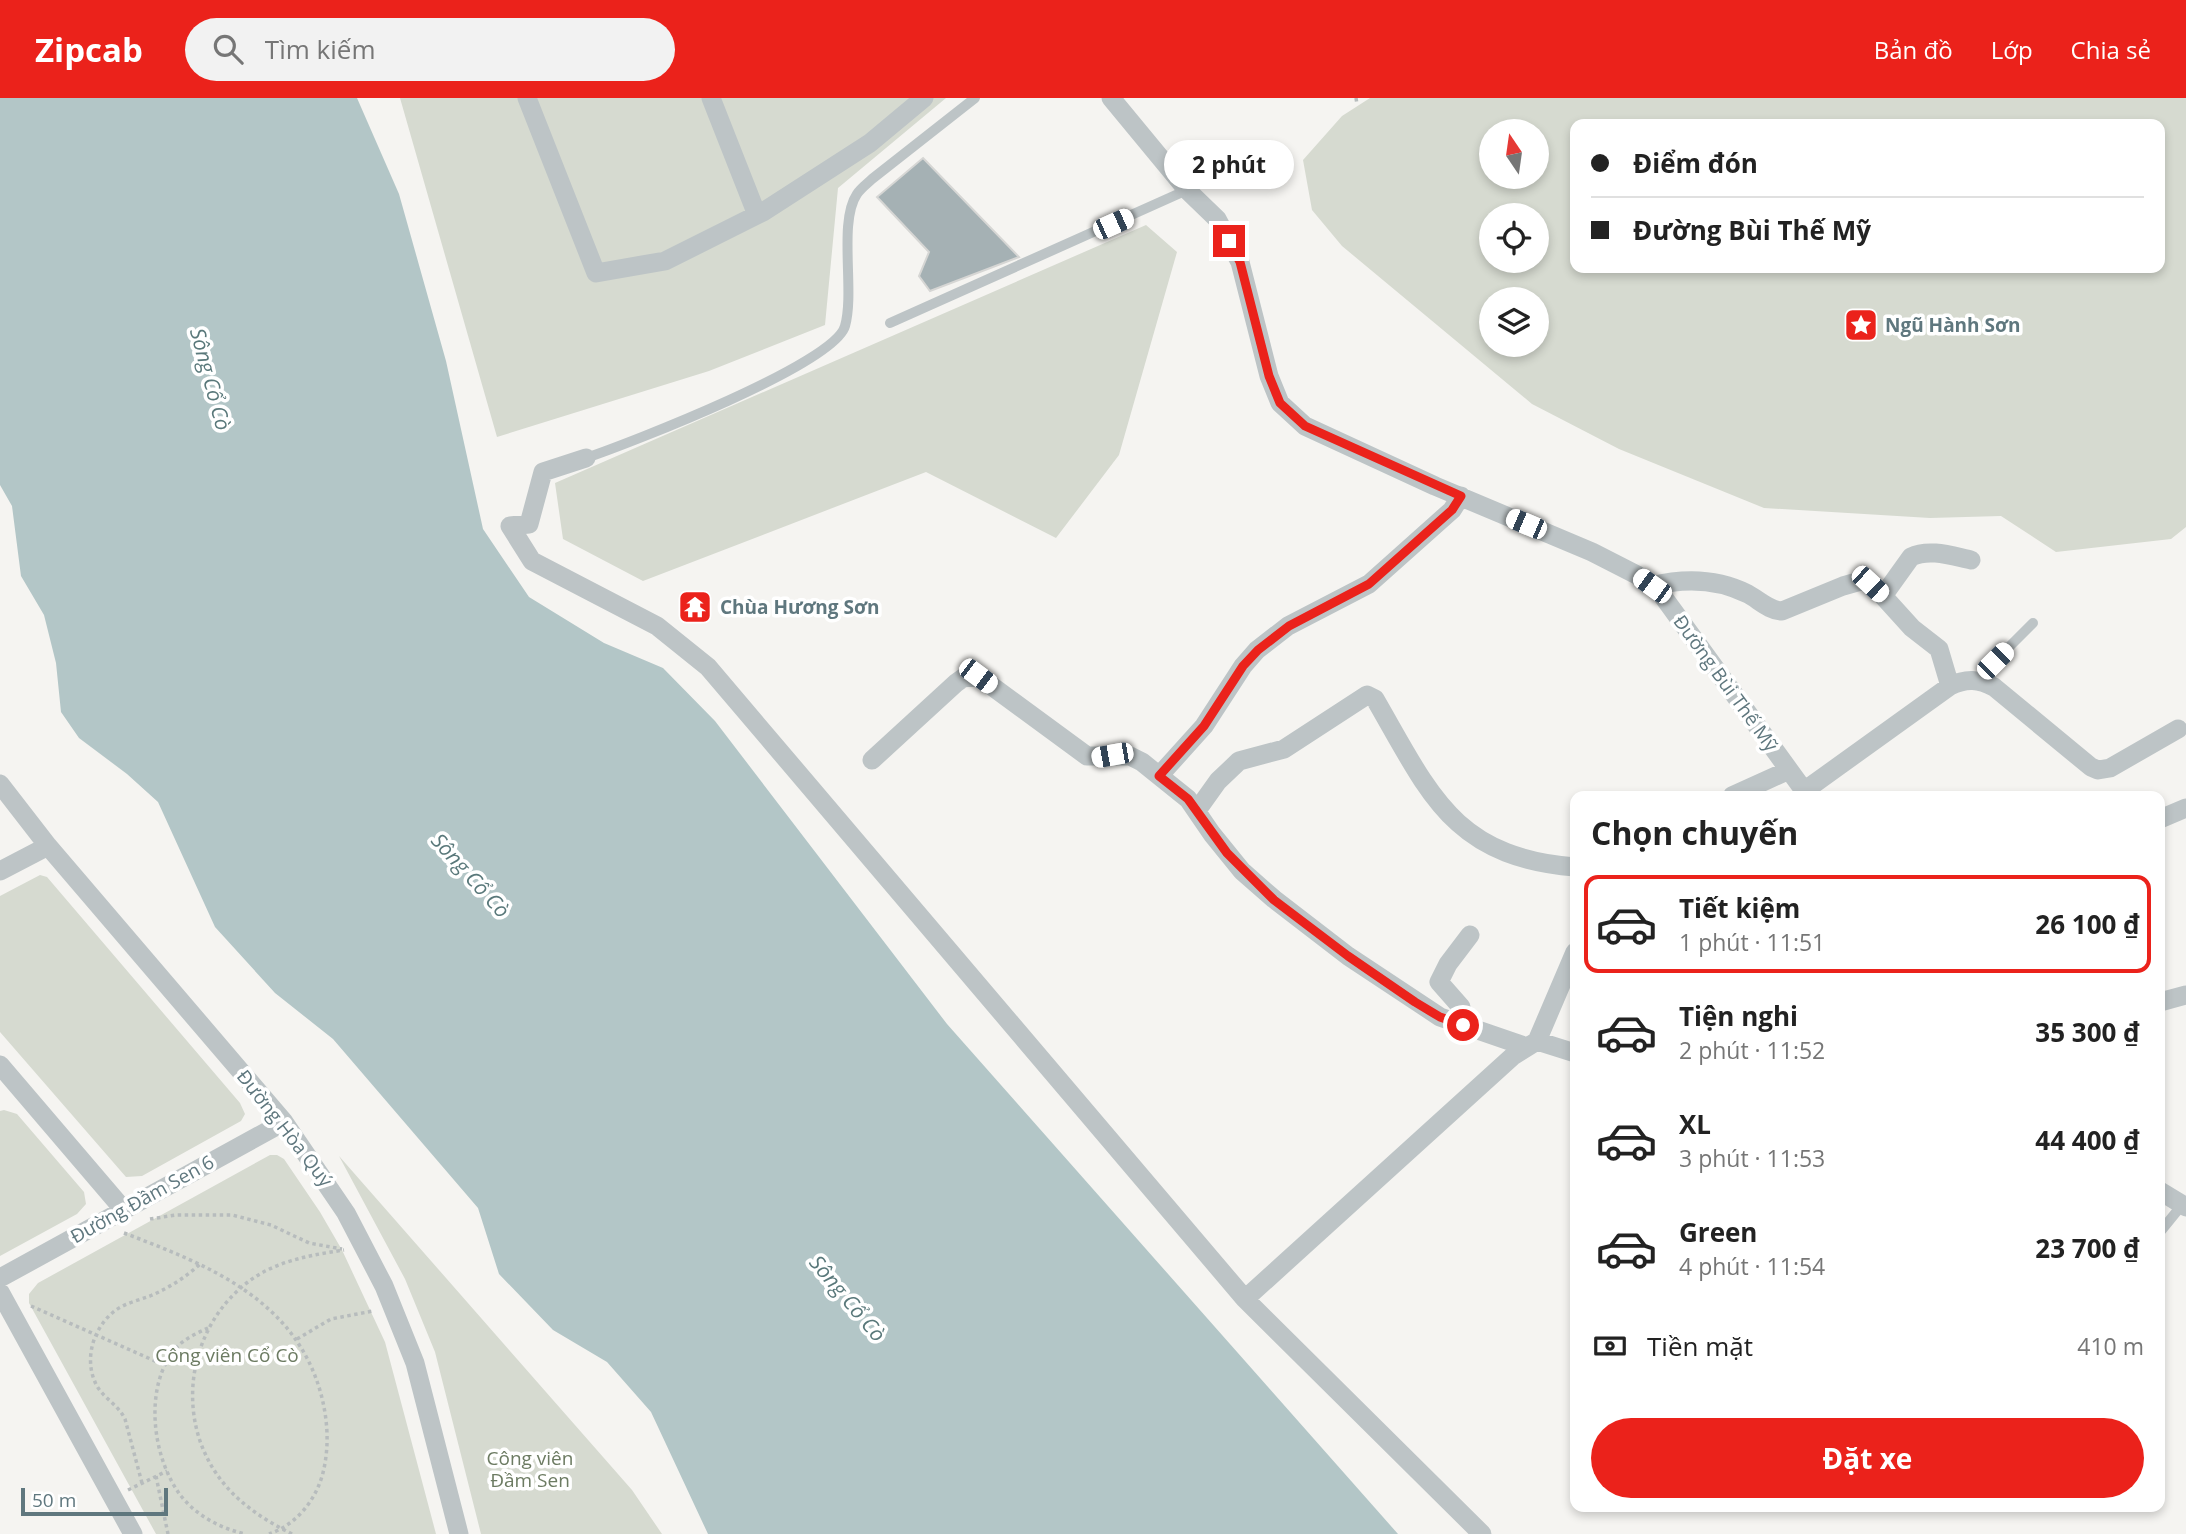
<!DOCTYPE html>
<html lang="vi">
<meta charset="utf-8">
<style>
:root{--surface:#fff;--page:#f2f2f2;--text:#222;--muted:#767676;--line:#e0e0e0;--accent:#eb221b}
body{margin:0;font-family:"Open Sans",sans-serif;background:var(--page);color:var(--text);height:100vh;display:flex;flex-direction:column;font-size:26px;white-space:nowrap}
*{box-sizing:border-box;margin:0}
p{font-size:23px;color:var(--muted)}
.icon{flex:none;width:38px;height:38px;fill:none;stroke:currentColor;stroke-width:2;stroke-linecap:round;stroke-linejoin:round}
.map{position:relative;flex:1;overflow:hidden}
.panel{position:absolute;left:1570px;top:693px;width:595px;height:721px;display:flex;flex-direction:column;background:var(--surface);border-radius:14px;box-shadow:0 4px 10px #0003}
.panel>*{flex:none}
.hud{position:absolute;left:1570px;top:21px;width:595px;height:154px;border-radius:14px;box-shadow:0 4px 10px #0003;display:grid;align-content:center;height:154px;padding:0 21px;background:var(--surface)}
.needle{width:46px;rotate:347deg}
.buttons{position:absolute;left:1479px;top:21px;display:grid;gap:14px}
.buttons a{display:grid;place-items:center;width:70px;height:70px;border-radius:50%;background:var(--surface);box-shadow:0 4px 10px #0003;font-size:35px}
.scale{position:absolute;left:21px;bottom:18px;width:147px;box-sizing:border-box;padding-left:7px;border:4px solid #5f777e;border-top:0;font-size:19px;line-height:24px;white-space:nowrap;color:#5f777e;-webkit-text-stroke:5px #fff;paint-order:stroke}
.end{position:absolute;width:32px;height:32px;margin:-16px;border:9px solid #eb221b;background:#fff;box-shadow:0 0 0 4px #fff}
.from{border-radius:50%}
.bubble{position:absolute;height:49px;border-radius:24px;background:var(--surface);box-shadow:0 4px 10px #0003;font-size:23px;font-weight:700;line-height:49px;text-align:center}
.car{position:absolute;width:21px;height:42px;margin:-21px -10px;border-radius:9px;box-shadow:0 0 5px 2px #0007;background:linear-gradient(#fff 24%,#345 0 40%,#fff 0 76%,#345 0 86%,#fff 0)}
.hud b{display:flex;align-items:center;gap:24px;height:66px;font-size:26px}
.hud b+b{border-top:2px solid var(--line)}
.hud i{width:18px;height:18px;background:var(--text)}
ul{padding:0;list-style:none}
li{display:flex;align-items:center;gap:21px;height:98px;margin:0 14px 10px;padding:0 7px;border:4px solid transparent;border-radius:14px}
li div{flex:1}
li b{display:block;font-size:26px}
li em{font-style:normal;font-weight:700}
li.selected{border-color:var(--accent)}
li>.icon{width:63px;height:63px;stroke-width:1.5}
h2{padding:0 21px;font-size:32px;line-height:84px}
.pay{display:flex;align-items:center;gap:18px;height:77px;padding:0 21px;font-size:26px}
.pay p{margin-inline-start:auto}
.button{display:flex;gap:14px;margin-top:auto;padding:14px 21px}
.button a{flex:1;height:80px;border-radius:42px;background:var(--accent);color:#fff;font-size:28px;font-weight:700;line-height:80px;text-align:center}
header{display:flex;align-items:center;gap:42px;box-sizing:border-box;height:98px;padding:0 35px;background:var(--accent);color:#fff}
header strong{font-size:33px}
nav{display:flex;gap:38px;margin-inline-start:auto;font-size:24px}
.search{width:490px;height:63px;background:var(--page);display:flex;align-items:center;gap:18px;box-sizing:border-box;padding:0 24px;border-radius:38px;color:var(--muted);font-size:26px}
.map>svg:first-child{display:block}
</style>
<header>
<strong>Zipcab</strong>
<div class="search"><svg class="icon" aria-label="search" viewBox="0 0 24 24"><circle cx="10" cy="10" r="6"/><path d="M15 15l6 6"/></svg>Tìm kiếm</div>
<nav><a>Bản đồ</a><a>Lớp</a><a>Chia sẻ</a></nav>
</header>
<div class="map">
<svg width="2186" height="1436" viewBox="0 0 2186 1436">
<rect width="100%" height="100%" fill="#f5f4f1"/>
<path fill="#d6dad0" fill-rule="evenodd" d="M400 0H946L838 90 825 227 709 273 497 339Z
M1370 0H2186V429L2171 441 2056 454 2001 418 1930 420 1764 410 1619 351 1532 306 1342 148 1312 112 1303 62 1342 18ZM1575 26H2160V170H1575ZM1491 33H1536V79H1491ZM1491 117H1536V163H1491ZM1491 201H1536V247H1491Z
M1146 127 1177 154 1119 357 1056 440 926 374 643 483 563 441 555 385Z
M40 777 47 779 240 1005 245 1016 241 1023 142 1078 126 1079 0 934V798Z
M4 1012 17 1016 84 1094 86 1106 77 1116 0 1158V1013Z
M270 1057H277L284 1061 320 1114 342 1152 385 1244 436 1436H156L29 1205V1196L38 1185Z
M339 1058 632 1392 662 1436H481L435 1254 405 1181Z"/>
<path fill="#b3c6c7" d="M0 0H357L399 96 446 263 483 431 529 499 604 545 663 570 715 623 947 926 1398 1436H708L651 1314 607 1264 553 1232 499 1176 478 1110 333 941 275 895 215 829 158 704 127 676 79 640 61 614 56 565 44 517 21 478 12 408 0 387Z"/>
<path fill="#a5b1b4" stroke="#d6d6d4" stroke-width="2" d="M923 60 1019 159 930 193 919 178 929 154 877 99Z"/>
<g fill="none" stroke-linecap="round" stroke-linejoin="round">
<path stroke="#b7bcbd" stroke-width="3.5" stroke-dasharray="3.5 3.5" stroke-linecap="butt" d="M1356 0 1357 6
M150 1121 176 1117H232L271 1127 309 1145 342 1151
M124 1135C208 1167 295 1201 321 1296 327 1319 329 1342 325 1365 320 1397 300 1425 269 1436
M31 1208 164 1267
M208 1230C197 1235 184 1241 176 1250 143 1288 152 1360 181 1398 197 1418 220 1430 245 1436
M297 1241 331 1221 373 1213
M156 1378 168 1436
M142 1385 125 1321C118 1306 101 1299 95 1284 84 1259 94 1228 116 1212 126 1205 139 1202 150 1198 169 1190 186 1179 200 1166
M128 1392 167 1373
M292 1436C262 1421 233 1402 214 1372 175 1311 191 1227 248 1184 275 1163 311 1157 344 1152"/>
<path stroke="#bdc4c6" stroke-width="10" d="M890 225 1187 92
M586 360C630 345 835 266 845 228 855 193 838 124 857 96 861 90 868 85 872 81L975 0
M1976 582 2033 525
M2160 1134 2182 1107"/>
<path stroke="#bdc4c6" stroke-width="19" d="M527 0 596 175 665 163 763 114 870 45 924 0
M711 0 757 117
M1111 0 1187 92 1217 121 1240 164 1269 278 1280 305 1305 328 1435 388 1592 454 1637 477 1659 493 1808 698
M586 360 543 374 529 426 510 428 532 463 657 528 708 569 1245 1201 1482 1436
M1652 488C1684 480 1718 481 1748 496 1759 502 1770 513 1782 513L1843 488 1864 482 1883 498 1912 530 1939 551 1950 588
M1883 498 1911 459C1929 450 1952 458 1971 462
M872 662 956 585 963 580 978 578 1087 658H1130L1142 664 1188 701 1212 736 1242 773 1274 801 1348 858 1440 919 1527 949
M1159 678 1204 628 1243 568 1257 552 1288 528 1369 486 1452 412 1461 398
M0 686 48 748 284 1024 346 1115 384 1188 415 1265 459 1436
M1804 693 1950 588C1966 580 1979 581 1994 589L2091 669 2098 672 2110 670 2178 631
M1732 698 1789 672
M1198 711 1218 683 1239 663 1284 651 1367 597 1375 601C1430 696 1453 759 1575 769
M2160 721 2186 710
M0 773 48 748
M2160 904 2186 897
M1463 927 1461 909 1439 884 1448 866 1470 837
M1537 943 1575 955
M0 967 123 1111
M2160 1093 2186 1109
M0 1180 284 1024
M0 1194 133 1436
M1245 1201 1513 958 1537 943 1575 854"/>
</g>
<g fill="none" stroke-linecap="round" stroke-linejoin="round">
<path stroke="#eb221b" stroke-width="9" d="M1229 143 1240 164 1269 278 1280 305 1305 328 1461 398 1452 412 1369 486 1289 528 1258 552 1243 568 1204 628 1159 678 1188 701 1227 755 1274 802 1348 858 1415 904 1440 919 1463 927"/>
</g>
<defs>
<symbol id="sight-square" viewBox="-11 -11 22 22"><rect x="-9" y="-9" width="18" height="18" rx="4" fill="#eb221b" stroke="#fff"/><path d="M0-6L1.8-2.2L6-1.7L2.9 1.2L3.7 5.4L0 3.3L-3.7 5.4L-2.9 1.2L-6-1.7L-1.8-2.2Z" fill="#fff"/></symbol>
<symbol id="temple-square" viewBox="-11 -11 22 22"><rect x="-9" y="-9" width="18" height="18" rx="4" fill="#eb221b" stroke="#fff"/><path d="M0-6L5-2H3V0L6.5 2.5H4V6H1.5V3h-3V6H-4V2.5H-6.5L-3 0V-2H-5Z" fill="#fff"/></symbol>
</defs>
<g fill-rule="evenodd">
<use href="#sight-square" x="1842" y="208" width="38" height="38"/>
<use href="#temple-square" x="676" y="490" width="38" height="38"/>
</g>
<g text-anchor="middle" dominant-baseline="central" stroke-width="7" stroke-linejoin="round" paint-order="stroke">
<g font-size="19" font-weight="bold" fill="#5f777e" stroke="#fff" text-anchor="start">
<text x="1885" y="227">Ngũ Hành Sơn</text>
<text x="720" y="509">Chùa Hương Sơn</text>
</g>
<g font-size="19" fill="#5f777e" stroke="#fff">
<text transform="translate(1726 585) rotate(54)">Đường Bùi Thế Mỹ</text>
<text transform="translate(285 1030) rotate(52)">Đường Hòa Quý</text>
<text transform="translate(142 1101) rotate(-29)">Đường Đầm Sen 6</text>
</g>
<g font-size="19" fill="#6c7b62" stroke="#fff">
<text x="227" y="1257">Công viên Cổ Cò</text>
<text x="530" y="1360">Công viên<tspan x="530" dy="22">Đầm Sen</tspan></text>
</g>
<g font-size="21" font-style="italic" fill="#59787a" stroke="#fff">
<text transform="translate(211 281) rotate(75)">Sông Cổ Cò</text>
<text transform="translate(471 777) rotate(48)">Sông Cổ Cò</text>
<text transform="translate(848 1200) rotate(50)">Sông Cổ Cò</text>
</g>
</g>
</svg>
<div class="buttons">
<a><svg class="needle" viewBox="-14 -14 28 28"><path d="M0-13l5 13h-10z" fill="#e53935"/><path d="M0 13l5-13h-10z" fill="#767676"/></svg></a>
<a><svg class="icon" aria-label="locate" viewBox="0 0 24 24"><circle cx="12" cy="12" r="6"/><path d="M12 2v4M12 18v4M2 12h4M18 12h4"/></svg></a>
<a><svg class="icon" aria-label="layers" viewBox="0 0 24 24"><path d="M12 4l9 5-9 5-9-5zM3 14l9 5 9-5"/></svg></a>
</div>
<div class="scale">50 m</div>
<i class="end from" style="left:1463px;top:927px"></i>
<i class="end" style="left:1229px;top:143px"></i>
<div class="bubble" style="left:1164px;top:42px;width:130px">2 phút</div>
<i class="car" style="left:1113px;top:126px;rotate:66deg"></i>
<i class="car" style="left:1526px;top:426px;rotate:293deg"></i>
<i class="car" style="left:1870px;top:486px;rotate:133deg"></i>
<i class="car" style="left:1652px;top:488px;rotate:306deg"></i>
<i class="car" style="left:1995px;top:563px;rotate:45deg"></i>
<i class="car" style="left:978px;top:578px;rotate:127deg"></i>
<i class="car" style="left:1112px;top:657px;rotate:260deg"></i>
<div class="hud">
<b><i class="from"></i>Điểm đón</b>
<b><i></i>Đường Bùi Thế Mỹ</b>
</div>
<section class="panel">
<h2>Chọn chuyến</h2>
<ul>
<li class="selected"><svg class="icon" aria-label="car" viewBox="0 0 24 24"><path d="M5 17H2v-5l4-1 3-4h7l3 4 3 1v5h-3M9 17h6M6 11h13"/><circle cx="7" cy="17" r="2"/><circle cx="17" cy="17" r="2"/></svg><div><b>Tiết kiệm</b><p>1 phút · 11:51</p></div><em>26 100 ₫</em></li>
<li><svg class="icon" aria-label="car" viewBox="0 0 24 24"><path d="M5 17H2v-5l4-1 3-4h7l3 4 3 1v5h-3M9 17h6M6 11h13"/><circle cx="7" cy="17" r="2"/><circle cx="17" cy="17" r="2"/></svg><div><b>Tiện nghi</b><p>2 phút · 11:52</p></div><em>35 300 ₫</em></li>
<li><svg class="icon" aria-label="car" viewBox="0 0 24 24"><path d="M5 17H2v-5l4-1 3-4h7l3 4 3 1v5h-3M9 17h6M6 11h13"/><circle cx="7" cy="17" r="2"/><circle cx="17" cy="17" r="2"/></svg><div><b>XL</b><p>3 phút · 11:53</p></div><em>44 400 ₫</em></li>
<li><svg class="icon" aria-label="car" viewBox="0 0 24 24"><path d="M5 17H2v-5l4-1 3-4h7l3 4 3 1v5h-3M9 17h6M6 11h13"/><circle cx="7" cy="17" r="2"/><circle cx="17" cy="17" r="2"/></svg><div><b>Green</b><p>4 phút · 11:54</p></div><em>23 700 ₫</em></li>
</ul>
<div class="pay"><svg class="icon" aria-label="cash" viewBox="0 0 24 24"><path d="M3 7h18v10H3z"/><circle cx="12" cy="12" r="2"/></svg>Tiền mặt<p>410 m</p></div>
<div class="button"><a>Đặt xe</a></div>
</section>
</div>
